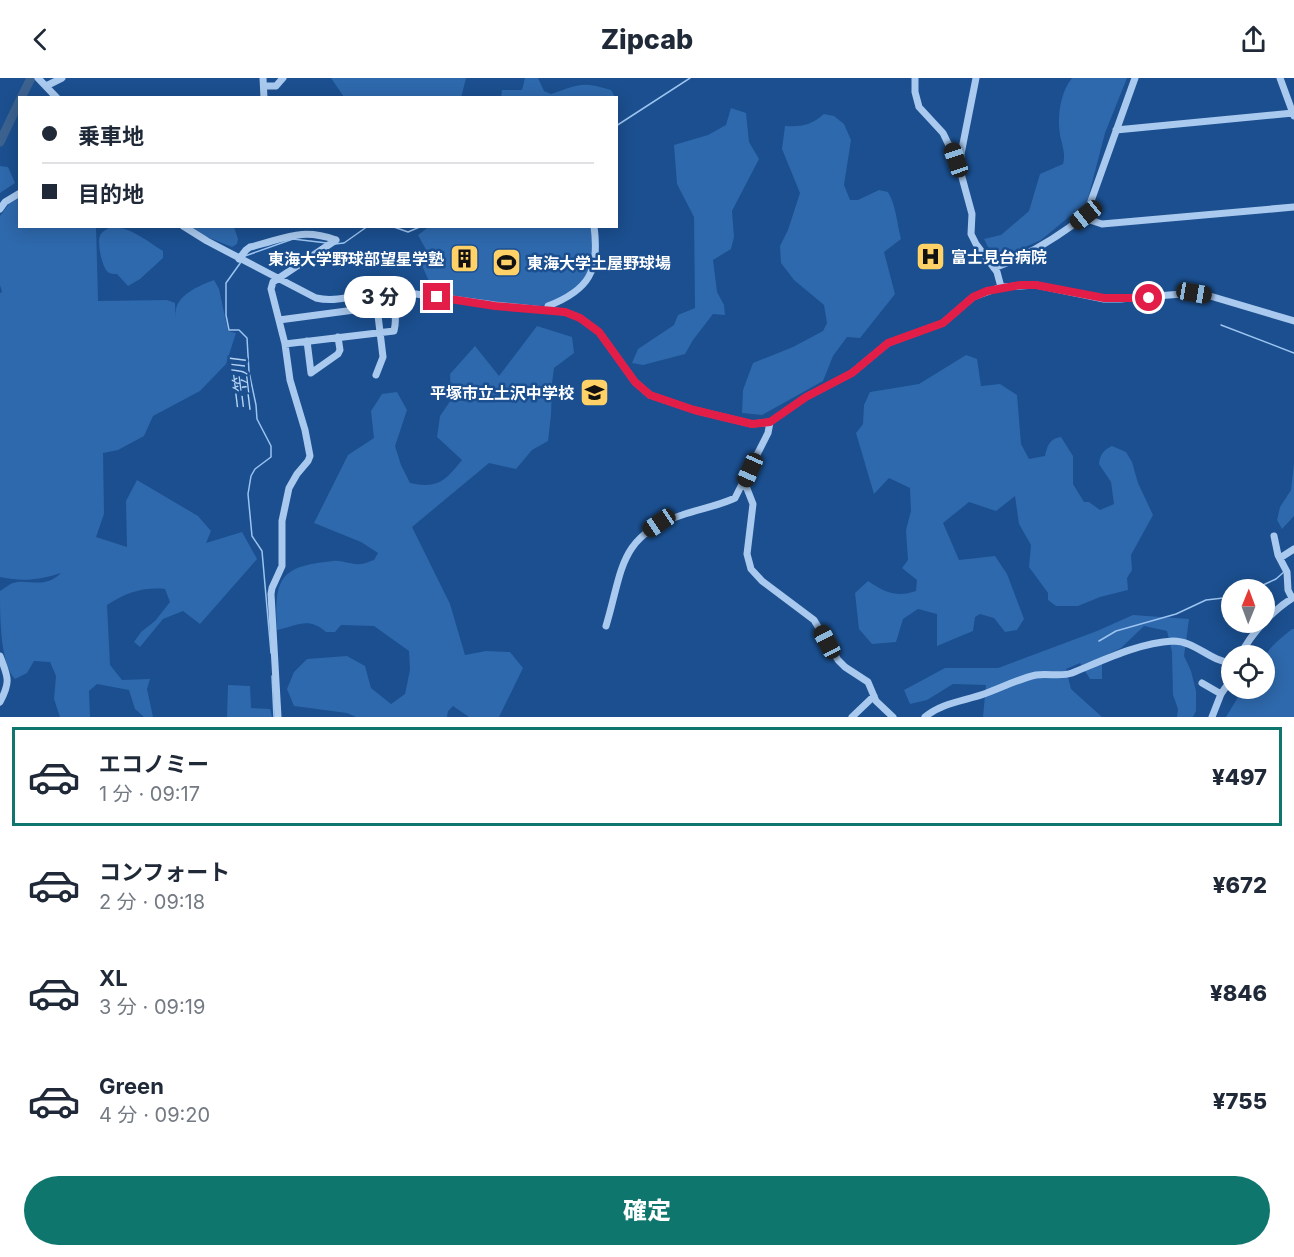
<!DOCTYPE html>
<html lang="ja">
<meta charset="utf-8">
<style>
:root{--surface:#fff;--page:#f2f2f3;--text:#1f2937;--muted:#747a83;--line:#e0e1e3;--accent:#0f766e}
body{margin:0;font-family:Inter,"Noto Sans JP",sans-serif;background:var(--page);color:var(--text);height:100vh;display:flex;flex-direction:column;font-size:22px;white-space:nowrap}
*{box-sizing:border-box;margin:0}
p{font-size:20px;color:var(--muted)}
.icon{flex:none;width:33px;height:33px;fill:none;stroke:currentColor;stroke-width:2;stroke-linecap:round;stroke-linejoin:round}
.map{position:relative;height:639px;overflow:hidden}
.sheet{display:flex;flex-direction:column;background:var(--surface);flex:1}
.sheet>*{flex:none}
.top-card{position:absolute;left:18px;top:18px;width:600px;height:132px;border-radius:0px;box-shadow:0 3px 15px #0003;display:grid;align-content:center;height:132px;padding:0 24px;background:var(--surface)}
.needle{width:39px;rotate:1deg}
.controls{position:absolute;left:1221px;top:501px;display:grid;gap:12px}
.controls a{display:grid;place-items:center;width:54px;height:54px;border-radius:50%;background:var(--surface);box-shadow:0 3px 15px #0003;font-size:30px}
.end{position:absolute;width:27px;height:27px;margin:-14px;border:8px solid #e11d48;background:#fff;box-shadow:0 0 0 3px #fff}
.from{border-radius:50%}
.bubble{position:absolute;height:42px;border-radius:21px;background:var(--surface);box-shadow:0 3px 15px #0003;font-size:20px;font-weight:800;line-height:42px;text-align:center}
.car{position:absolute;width:18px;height:36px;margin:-18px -9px;border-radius:8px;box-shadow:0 0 4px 2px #0007;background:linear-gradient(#222 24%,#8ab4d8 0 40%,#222 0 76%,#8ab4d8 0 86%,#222 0)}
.top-card b{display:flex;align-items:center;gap:21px;height:57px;font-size:22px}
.top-card b+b{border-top:2px solid var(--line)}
.top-card i{width:15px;height:15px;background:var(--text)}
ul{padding:10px 0 0;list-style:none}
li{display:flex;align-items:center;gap:18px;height:99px;margin:0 12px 9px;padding:0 12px;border:3px solid transparent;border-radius:0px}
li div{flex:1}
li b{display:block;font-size:22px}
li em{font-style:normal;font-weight:800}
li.current{border-color:var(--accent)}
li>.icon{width:54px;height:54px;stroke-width:1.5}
.primary-button{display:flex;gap:12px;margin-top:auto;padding:12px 24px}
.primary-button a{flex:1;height:69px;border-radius:36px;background:var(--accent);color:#fff;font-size:24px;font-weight:800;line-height:69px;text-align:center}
header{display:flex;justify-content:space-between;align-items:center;height:78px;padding:0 24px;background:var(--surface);font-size:27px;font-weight:800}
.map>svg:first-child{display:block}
</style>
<header><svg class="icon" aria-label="back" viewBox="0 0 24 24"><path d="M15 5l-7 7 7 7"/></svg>Zipcab<svg class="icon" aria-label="share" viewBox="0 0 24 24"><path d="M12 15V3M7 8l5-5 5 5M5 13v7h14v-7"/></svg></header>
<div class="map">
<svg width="1294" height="639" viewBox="0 0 1294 639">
<rect width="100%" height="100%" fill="#1b4f8f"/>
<path fill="#2e69ad" d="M331 0H466L461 20 344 19Z
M525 0H538L544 13 551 16C580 6 581 3 611 12L615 19H501L502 12H522Z
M1072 0H1127L1105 55 1087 124 1041 162 1009 176 993 179 984 161 1001 157 1029 133 1040 96 1063 86C1066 76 1062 67 1060 57 1057 39 1060 15 1072 0Z
M731 30 746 35 749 64 759 81 732 133 734 159 731 171 713 182 717 214 724 227 725 237 713 236 693 262 685 276 643 287 632 285 638 271 674 247 678 237 695 230 694 139 677 106 674 67 708 57 726 47Z
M824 36 834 38 844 46 851 62 844 107 850 122H858L879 112 888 114C896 127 897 146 901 161L884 174 895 216 860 260 847 259 833 278 823 303 762 337 742 335 743 312 753 285 793 269 823 253 827 245 824 227 794 202 781 185 780 168 788 152 800 115 782 71 785 48C802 49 811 47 824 36Z
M0 88 8 89 15 105 0 115Z
M19 120 20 148 96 149 98 223 167 222 175 225 176 251C176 245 175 238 176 232 178 216 201 207 214 202L219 211 228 253 236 255 226 286 200 313 153 338 144 358 118 372 103 375 104 436 96 459 127 469 126 423 137 402 198 438 211 453 206 465 242 454 257 481 200 546 183 533 163 541 140 569 134 564 141 554 155 543 170 524 165 511C142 509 126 515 107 527L110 587 122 602 150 601 147 611 153 639H144L135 631 129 612 97 606 89 613 90 639H60L54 621 56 598 50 584 34 583 27 595 15 601C0 585 0 538 0 513 4 511 9 506 13 505 27 500 44 512 61 495 39 502 23 504 0 499V215L2 214 0 207V138L9 126Z
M430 148 592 149 593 174 585 203 562 221 542 228 490 223 439 216 438 205 429 203 419 181 429 177 418 157Z
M111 149C130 148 148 164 163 173V180L140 201 128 208 117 196C115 196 110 196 108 194 102 190 97 164 100 158 102 153 107 151 111 149Z
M190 149H234L238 161 237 166 232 169 200 156Z
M537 248 572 259 574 275 554 290 552 305 551 337 548 363 532 372 516 391 489 385 412 449 450 526 465 577 486 573 510 574 523 590 499 639H469L453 628 448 633 447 639H356L347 635 294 628 287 611 294 594 307 581 347 578 365 588 371 610 391 626 405 616 410 592 409 573 374 548 341 547 335 554H326C308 538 297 548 277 552 274 501 279 488 333 483 342 482 351 487 361 486 365 486 370 483 374 482L378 475 361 464 314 445 348 377 374 360 371 333 382 316 397 314 407 332 395 368 401 387 410 405C438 411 445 403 462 382L437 359 440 338 451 322 450 296 475 268 499 298Z
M966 277 977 281 981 308 1000 306 1017 317 1021 366 1029 381 1045 378C1047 368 1050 360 1061 359L1073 378V406L1084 424H1089L1100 432 1114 426 1111 404 1099 386C1100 376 1104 372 1112 368L1126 374 1132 384 1138 405 1153 437 1131 477 1132 492 1127 500 1128 512 1100 519 1078 528H1056L1048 522V515L1029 489 1031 467 1019 446 1015 418 996 433 969 424 943 445 959 482 995 478 1007 496 1024 541 1017 552 1005 554 994 540 980 536 975 539 973 553 937 568V536L918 531 903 541 896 564 872 566 859 551 855 515 868 503C884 514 897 520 916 513L917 502 902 490 908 482 906 452 911 433 910 410 889 400 874 416 856 355 863 346 864 327 870 314 919 306Z
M1294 386V438L1282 451 1277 442 1280 429 1291 412Z
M1133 537 1189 541 1184 578 1191 593 1196 613V633L1193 639H1177L1178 631 1173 617 1172 574 1167 553 1144 548 1121 570 1102 579V601H1090L1080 585 1066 591 1071 611 1102 639H983L986 607 953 606 927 622 910 626 904 612 945 590H998L1097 553Z
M1292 551H1294V639H1226L1243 611 1264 610C1264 573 1263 575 1292 551Z
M228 607 250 608 251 630 270 631 272 639H227Z"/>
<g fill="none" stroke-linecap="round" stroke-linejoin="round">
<path stroke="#9cc4f0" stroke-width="1.5" d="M616 48 690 0
M391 148 408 154 422 148
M335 166 344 165 368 148
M245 178 293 161 327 165
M241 184 226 205V237L229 252H239L247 260 249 294 256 327 257 341 271 368V379L255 391 251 398 248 416 252 458 262 473 271 575
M1221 247 1294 275
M1252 512 1276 501 1285 493
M1099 563 1116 553 1176 536 1206 522 1232 519
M272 598 274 639"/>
<path stroke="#3c6290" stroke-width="9" d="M21 20 31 0
M0 64 20 22"/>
<path stroke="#a9c9ee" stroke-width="7" d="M38 0 57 20
M263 0 264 20
M915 0V14L919 29 943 55 956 82 960 83
M976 0 961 76 960 92 972 136 971 156 976 166 997 194 1001 209
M1280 0 1294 38
M46 8 62 0
M265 8H276L283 0
M1116 52 1293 35
M0 131 5 124 20 115
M1086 137 1090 142 1102 146 1294 129
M183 148 207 163 316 220C341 226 362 213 387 212L495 227 565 234 580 240 599 254 635 304 650 317 694 332 752 346 770 344 806 319 852 295 888 265 943 245 973 219 1001 209 1036 207 1104 221H1120L1194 215 1210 218 1294 243
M239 181 246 172 250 169C285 161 300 149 336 162
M994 190C1027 178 1058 159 1086 137L1135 0
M547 231 548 228C589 212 600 193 594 148
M279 242 377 229 383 279 376 297
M307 263 311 295 338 276 340 272 338 259
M285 266 394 253C399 231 389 232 387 212
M744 403 753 426 747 476 751 491 762 503 814 542 838 582 845 589 868 604 876 623 893 639
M1274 458 1278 477 1287 494 1288 512 1292 520
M1280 480 1294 471
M606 548C623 492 618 458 682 437 699 431 718 428 735 420L768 355 770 344
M0 578C8 599 11 603 0 624
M1240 578C1251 555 1273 532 1294 519
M1202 605 1221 616
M278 639 271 516 272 510 282 488V443L289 410 297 396 308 383 310 378 305 352 290 302 285 266 271 211 273 204 336 162
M852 639 874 618
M925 639C941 625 964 623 984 616 1001 610 1018 601 1036 597 1048 595 1061 599 1072 595 1104 582 1138 565 1173 563 1196 563 1209 583 1232 585
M1212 639 1221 616 1232 600"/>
</g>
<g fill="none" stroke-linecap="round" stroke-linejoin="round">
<path stroke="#e11d48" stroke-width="8" d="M437 219 495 228 565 234 580 240 599 254 635 304 650 317 694 332 752 346 770 344 806 319 852 295 888 265 943 245 973 219 987 213 1020 207H1036L1104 220H1149"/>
</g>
<defs>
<symbol id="hospital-square" viewBox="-11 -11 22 22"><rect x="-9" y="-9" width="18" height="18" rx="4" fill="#ffd166" stroke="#1b4f8f"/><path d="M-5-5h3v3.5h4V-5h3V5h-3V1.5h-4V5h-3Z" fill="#111"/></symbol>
<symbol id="building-square" viewBox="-11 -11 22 22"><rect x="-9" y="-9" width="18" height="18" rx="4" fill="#ffd166" stroke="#1b4f8f"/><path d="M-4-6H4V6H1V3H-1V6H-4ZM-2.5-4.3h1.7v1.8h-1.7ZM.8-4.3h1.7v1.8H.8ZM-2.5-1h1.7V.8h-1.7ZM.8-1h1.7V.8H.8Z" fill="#111"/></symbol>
<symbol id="stadium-square" viewBox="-11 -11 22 22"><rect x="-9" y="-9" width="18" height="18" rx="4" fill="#ffd166" stroke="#1b4f8f"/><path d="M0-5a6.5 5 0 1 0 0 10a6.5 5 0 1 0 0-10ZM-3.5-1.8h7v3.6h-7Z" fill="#111"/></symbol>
<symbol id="school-square" viewBox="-11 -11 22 22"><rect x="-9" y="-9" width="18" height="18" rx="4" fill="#ffd166" stroke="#1b4f8f"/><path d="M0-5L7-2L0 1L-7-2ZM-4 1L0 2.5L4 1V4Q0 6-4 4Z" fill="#111"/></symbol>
</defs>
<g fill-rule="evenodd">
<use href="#hospital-square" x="914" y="162" width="33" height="33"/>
<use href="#building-square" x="448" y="164" width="33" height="33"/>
<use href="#stadium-square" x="490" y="168" width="33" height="33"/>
<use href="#school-square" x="578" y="298" width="33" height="33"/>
</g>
<g text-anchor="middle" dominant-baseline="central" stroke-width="5" stroke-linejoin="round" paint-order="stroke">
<g font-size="16" font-weight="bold" fill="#fff" stroke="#1b4f8f" text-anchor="start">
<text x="951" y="179">富士見台病院</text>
<text x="444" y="181" text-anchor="end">東海大学野球部望星学塾</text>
<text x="527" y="185">東海大学土屋野球場</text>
<text x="574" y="315" text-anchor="end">平塚市立土沢中学校</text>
</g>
<g font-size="18" font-style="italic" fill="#b5d3f5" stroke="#1b4f8f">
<text transform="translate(241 307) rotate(-97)">三笠川</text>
</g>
</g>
</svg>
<div class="controls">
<a><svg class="needle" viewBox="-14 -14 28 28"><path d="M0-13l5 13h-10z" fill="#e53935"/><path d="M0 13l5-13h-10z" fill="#747a83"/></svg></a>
<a><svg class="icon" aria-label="locate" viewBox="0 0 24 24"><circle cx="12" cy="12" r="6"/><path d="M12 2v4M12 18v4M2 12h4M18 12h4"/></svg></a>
</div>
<i class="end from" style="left:1149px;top:220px"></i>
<i class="end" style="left:437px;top:219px"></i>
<div class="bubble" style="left:344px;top:198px;width:72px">3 分</div>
<i class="car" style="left:956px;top:82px;rotate:341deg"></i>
<i class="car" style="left:1086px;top:137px;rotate:231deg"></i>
<i class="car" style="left:1194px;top:215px;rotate:100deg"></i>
<i class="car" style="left:750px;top:392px;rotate:204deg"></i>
<i class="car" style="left:659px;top:445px;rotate:236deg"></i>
<i class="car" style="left:827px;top:564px;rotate:332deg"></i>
<div class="top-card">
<b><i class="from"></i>乗車地</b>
<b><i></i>目的地</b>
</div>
</div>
<section class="sheet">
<ul>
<li class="current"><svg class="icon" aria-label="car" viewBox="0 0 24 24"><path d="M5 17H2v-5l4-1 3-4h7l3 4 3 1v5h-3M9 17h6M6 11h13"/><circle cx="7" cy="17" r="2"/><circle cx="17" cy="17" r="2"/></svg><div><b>エコノミー</b><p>1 分 · 09:17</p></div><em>¥497</em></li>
<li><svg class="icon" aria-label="car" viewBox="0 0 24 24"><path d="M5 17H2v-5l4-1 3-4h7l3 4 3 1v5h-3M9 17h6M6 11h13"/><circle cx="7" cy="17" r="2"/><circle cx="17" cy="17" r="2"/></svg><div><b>コンフォート</b><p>2 分 · 09:18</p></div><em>¥672</em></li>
<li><svg class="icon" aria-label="car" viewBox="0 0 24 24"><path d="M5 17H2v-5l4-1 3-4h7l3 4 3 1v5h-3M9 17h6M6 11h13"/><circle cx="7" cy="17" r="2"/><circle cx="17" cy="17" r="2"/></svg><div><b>XL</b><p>3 分 · 09:19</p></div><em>¥846</em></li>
<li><svg class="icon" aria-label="car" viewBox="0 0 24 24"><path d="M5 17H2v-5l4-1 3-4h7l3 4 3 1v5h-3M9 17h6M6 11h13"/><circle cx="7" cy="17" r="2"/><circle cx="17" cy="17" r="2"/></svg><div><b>Green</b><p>4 分 · 09:20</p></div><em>¥755</em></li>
</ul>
<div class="primary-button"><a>確定</a></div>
</section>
